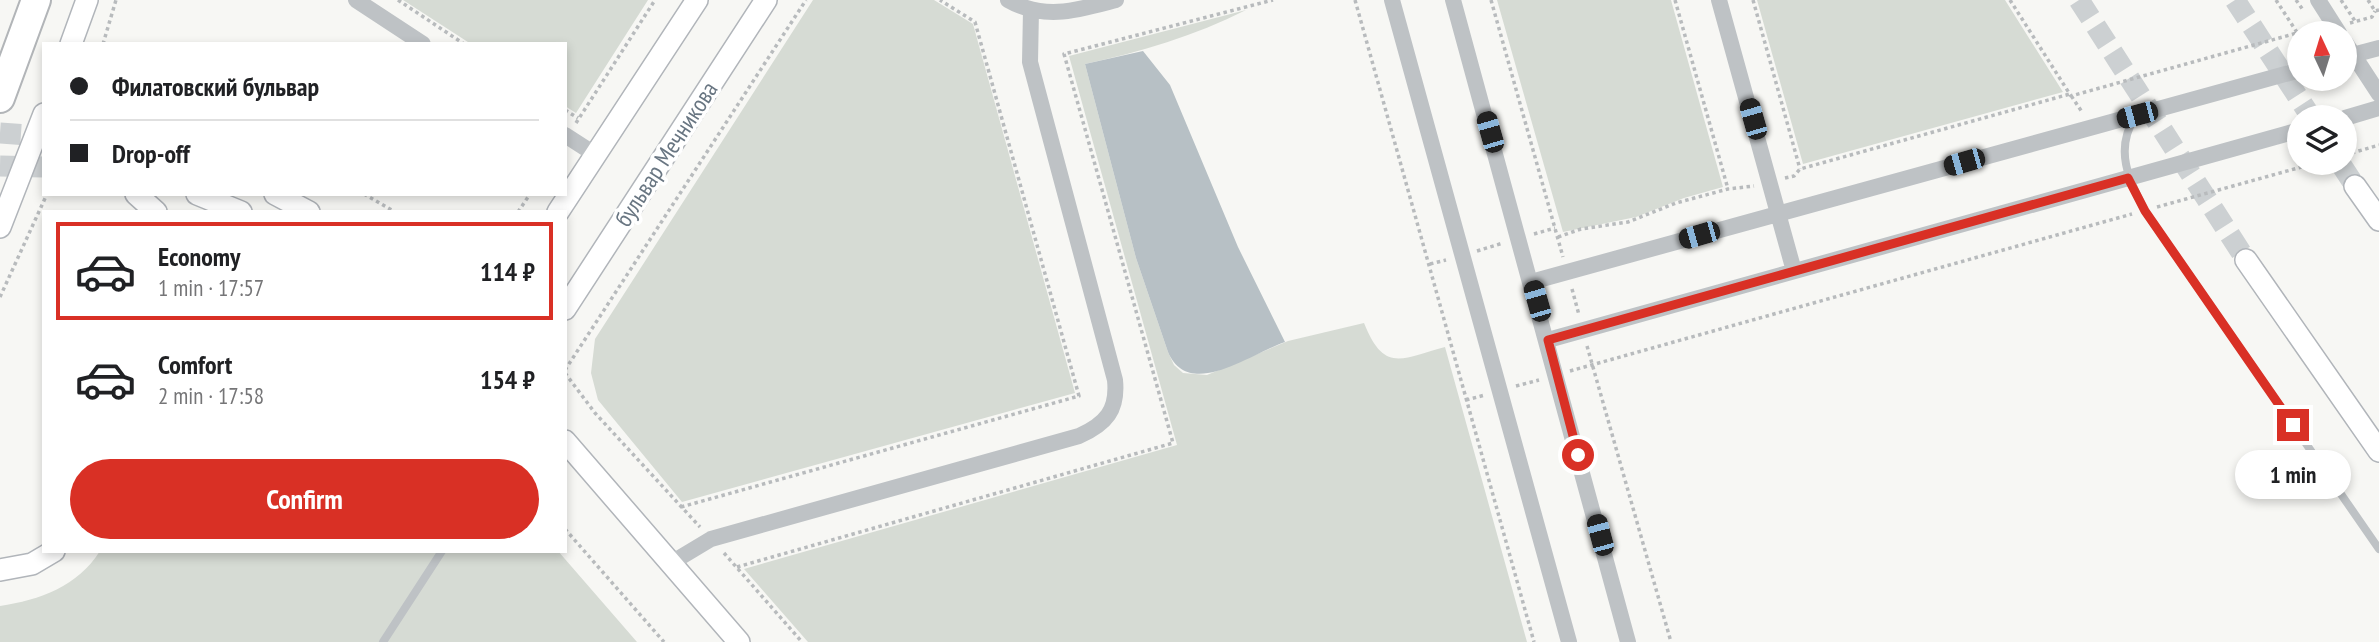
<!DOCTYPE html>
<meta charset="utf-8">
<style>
:root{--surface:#fff;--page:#f6f6f6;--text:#202124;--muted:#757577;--line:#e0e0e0;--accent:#d93025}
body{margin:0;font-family:"PT Sans Narrow",sans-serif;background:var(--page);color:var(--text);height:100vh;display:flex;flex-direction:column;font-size:26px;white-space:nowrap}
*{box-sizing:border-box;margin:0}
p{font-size:23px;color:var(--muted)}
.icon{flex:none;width:38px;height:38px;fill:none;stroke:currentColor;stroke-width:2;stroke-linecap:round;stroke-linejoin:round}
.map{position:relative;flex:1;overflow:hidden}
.details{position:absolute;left:42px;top:210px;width:525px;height:343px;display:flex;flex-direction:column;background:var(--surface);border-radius:0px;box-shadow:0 4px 10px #0003}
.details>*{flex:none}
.top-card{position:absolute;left:42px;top:42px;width:525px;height:154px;border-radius:0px;box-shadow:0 4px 10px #0003;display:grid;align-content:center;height:154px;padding:0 28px;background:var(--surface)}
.needle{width:46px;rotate:356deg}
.controls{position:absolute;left:2287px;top:21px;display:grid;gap:14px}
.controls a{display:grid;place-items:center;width:70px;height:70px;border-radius:50%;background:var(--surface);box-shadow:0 4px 10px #0003;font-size:35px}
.end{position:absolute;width:32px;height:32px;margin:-16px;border:9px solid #d93025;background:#fff;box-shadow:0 0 0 4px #fff}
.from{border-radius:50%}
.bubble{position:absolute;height:49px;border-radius:24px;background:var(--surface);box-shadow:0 4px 10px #0003;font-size:23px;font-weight:700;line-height:49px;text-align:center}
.car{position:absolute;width:21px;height:42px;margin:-21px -10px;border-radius:9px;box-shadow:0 0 5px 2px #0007;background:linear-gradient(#222 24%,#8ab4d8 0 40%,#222 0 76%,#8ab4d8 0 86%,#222 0)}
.top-card b{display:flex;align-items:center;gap:24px;height:66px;font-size:26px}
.top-card b+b{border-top:2px solid var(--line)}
.top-card i{width:18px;height:18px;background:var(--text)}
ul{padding:12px 0 0;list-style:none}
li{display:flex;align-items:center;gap:21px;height:98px;margin:0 14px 10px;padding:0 14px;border:4px solid transparent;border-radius:0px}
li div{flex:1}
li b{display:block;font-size:26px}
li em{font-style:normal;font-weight:700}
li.current{border-color:var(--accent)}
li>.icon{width:63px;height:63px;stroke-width:1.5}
.button{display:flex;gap:14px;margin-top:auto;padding:14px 28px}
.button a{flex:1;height:80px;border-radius:42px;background:var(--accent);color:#fff;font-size:28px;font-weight:700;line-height:80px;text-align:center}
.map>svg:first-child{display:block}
</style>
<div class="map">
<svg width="2379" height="642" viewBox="0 0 2379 642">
<rect width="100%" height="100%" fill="#f7f7f4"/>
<path fill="#d6dbd4" d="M403 0H648L576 113 565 106V44H471Z
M813 0H934L973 24 1075 393 682 502 598 400 591 373 595 339Z
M1497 0H1671L1723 187 1684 198 1636 217 1563 232Z
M1757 0H2005L2063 92 1803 164Z
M1246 10C1195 36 1140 52 1085 64L1136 258 1168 352 1174 365 1183 373 1207 375 1288 341 1364 323C1384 373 1401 359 1445 347L1527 642H808L744 569 1177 445 1069 56Z
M100 551H558L637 642H0V606C40 600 78 586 100 551Z"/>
<path fill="#b7c0c5" d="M1143 51 1170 85 1238 247 1285 342C1250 354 1189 401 1168 352L1136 258 1085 64Z"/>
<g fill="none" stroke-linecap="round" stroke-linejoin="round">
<path stroke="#ccd0d2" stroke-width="21" stroke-dasharray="21 10" stroke-linecap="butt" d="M2079 0 2246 260
M2235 0 2311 117
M0 133 44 136
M2340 163 2355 186
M0 166 44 167"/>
<defs>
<path id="secondary" d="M71 44 87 0
M2355 186 2379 220
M136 194 156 212
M197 194 241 212
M275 194 309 212
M558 212 697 0
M0 227 44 114
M2246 260 2379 451
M565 309 766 0
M565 441 739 642
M0 570 32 564 54 551"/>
<path id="highway" d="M0 98 36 0"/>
</defs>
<use href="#secondary" stroke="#b1b5ba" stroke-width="24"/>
<use href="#highway" stroke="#b2b5b8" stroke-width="32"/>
<path stroke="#b8bbbd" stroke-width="3.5" stroke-dasharray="3.5 3.5" stroke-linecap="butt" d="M398 0 464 44
M1355 0 1534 642
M1491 0 1563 257
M1675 0 1728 189
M1753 0 1800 169
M2010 0 2071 96 2297 33
M2276 0 2300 37
M2296 0 2303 10
M2341 0 2355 21
M2368 0 2375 11 2379 10
M2350 23 2372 17 2375 11
M103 44 116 0
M565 110 578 118
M576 123 655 0
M2345 155 2379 145
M1785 178 1794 176 1800 169 2070 94 2082 112
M364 194 395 212
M2157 207 2316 163
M518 212 530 194
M1534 234 1555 228
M1558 237 1581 229 1628 222 1676 203 1728 189 1754 186
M1477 251 1503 243
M1430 264 1446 260
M1572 289 1579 315
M0 297 47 194
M1587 346 1671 642
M565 370 806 0
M1570 371 2132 214
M565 373 595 413 700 527
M1516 386 1539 380
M1466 400 1485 395
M681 507 1079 396 975 22 940 0
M565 529 664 642
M724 553 802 642
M737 567 1173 443 1064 54 1273 0"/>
<path stroke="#bec2c5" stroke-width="8" d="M2135 117C2114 150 2129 180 2145 211L2379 549
M383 642 442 551"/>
<path stroke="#bec2c5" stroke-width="16" d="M356 0 423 44
M1008 0C1045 21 1078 10 1116 0
M1392 0 1569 642
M1453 0 1628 642
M1719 0 1794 271
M2318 0 2339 33
M2345 42 2379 94
M2345 57 2379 48
M2345 118 2379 108
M565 135 596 155
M1531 282 2300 70
M1548 340 2300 130
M671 563 711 539 1079 436C1106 424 1118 410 1115 380L1030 62 1031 10"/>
<use href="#secondary" stroke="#fff" stroke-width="21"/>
<use href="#highway" stroke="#fff" stroke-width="28"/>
</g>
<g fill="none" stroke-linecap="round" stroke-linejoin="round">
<path stroke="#d93025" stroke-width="9" d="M1578 455 1548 340 2128 178 2145 211 2293 425"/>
</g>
<g text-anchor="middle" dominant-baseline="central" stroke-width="7" stroke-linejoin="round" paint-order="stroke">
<g font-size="24" fill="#697682" stroke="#fff">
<text transform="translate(666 154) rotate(-57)">бульвар Мечникова</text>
</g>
</g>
</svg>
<div class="controls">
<a><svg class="needle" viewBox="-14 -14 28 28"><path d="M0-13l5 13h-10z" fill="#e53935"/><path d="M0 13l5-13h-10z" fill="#757577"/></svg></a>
<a><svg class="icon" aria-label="layers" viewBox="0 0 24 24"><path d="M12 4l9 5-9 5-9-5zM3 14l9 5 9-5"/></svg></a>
</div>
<i class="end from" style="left:1578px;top:455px"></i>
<i class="end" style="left:2293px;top:425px"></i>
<div class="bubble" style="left:2235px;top:450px;width:116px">1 min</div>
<i class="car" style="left:2137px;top:115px;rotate:255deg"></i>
<i class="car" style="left:1753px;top:119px;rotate:344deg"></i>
<i class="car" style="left:1490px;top:132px;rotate:344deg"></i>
<i class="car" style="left:1964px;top:162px;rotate:254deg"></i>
<i class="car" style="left:1699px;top:235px;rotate:254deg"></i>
<i class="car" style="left:1537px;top:301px;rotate:344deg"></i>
<i class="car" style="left:1600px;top:535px;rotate:345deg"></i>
<div class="top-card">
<b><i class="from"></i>Филатовский бульвар</b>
<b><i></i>Drop-off</b>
</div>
<section class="details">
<ul>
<li class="current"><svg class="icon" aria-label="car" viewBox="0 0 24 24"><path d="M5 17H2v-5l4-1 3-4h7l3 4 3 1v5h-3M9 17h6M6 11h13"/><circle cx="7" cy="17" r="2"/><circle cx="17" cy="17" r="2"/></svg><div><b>Economy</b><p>1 min · 17:57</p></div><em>114 ₽</em></li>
<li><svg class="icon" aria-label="car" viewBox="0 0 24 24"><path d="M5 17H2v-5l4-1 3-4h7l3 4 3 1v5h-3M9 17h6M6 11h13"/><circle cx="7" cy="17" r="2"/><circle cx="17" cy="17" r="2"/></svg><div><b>Comfort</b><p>2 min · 17:58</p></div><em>154 ₽</em></li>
</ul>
<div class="button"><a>Confirm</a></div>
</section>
</div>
